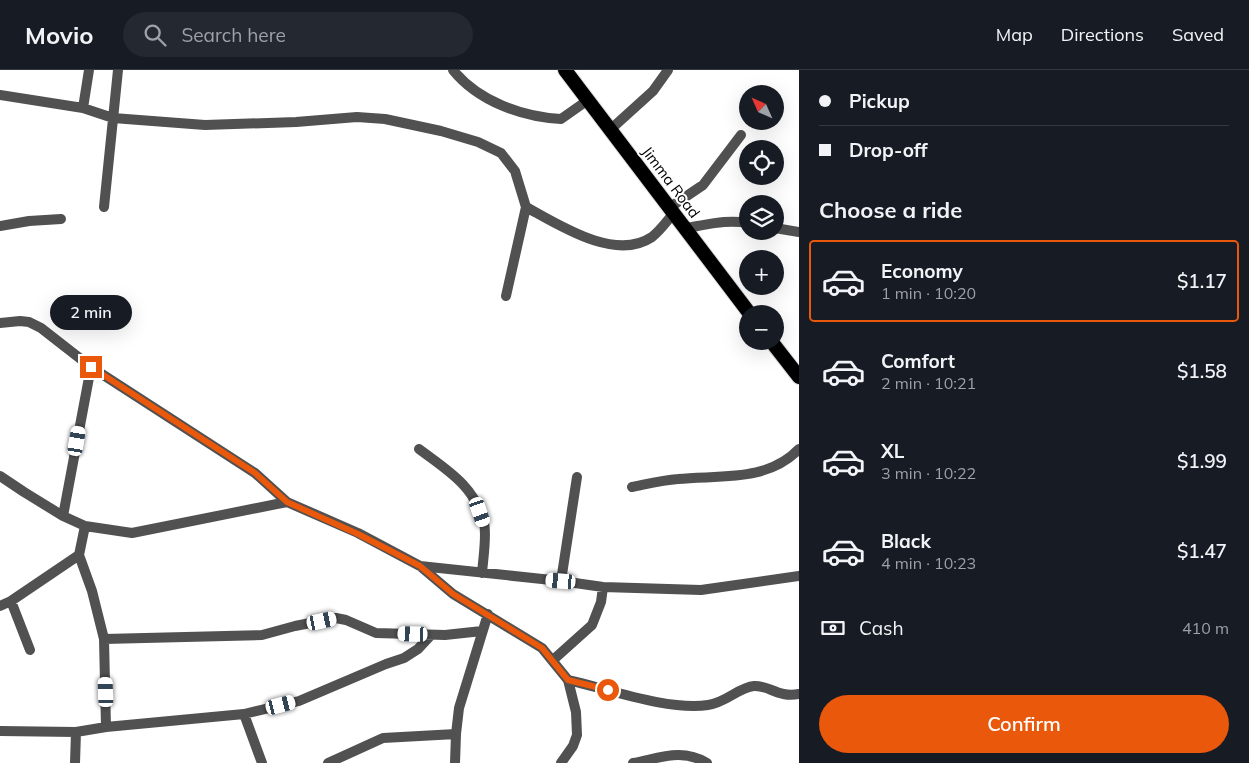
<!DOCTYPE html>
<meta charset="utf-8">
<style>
:root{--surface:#171b24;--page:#242831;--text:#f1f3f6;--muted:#9ea1a6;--line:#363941;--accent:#ea580c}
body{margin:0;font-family:Mulish,sans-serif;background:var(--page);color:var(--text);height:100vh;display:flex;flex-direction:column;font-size:19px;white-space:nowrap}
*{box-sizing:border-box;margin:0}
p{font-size:16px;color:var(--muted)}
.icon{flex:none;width:28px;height:28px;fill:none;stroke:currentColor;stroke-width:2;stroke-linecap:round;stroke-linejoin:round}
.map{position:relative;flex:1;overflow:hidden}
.details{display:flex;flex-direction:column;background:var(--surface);width:450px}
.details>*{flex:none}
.guide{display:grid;align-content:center;height:110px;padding:0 20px;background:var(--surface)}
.needle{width:32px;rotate:315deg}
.fabs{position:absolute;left:739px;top:15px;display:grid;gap:10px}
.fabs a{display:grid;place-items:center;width:45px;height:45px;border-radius:50%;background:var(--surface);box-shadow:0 5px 20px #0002;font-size:25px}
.end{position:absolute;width:22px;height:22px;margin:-11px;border:6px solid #ea580c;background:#fff;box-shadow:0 0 0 2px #fff}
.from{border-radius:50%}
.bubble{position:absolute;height:35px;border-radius:18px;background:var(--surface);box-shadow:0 5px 20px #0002;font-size:16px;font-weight:600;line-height:35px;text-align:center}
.car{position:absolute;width:15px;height:30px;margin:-15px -8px;border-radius:6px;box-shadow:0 0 4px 1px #0007;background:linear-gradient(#fff 24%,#345 0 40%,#fff 0 76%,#345 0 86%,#fff 0)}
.guide b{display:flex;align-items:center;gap:18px;height:48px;font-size:19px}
.guide b+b{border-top:1px solid var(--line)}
.guide i{width:12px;height:12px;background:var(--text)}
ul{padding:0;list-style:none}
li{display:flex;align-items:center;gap:15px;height:82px;margin:0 10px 8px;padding:0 10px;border:2px solid transparent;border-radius:5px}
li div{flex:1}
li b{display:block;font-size:19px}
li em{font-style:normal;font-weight:600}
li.selected{border-color:var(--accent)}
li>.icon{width:45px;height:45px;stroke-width:1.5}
h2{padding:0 20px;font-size:22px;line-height:60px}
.pay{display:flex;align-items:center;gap:12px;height:55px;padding:0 20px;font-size:19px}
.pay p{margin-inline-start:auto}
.button{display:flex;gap:10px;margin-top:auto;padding:10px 20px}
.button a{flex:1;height:58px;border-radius:30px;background:var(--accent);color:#fff;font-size:20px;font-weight:600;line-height:58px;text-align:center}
header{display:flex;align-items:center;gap:30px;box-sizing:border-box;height:70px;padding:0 25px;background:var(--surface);border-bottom:1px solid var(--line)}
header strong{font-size:24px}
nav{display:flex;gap:28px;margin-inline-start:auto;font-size:18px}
.search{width:350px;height:45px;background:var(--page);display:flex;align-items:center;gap:12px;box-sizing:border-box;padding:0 18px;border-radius:28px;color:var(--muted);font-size:19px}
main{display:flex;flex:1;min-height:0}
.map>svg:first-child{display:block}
</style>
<header>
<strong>Movio</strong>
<div class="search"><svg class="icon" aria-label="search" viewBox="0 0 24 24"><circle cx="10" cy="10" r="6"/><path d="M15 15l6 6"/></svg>Search here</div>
<nav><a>Map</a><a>Directions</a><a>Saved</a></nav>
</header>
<main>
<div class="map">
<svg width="799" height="693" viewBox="0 0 799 693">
<rect width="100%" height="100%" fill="#fff"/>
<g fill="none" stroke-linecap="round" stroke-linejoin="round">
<defs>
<path id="trunk" d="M565 0 750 244
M771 271 799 307"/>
</defs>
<use href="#trunk" stroke="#dbdbdb" stroke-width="16"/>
<path stroke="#515151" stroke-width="10" d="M453 0C478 31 522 47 561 49L588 30
M0 25 83 38 113 48 205 55 296 52 357 47 385 49 441 61 478 72 501 83 515 101 526 137C559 155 615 192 652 167 660 161 667 151 673 144
M83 38 89 0
M611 59 653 21 668 0
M104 137 118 0
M669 138 703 115 741 65
M0 156 29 151 61 149
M685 158C707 155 725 149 748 153
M775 158 799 162
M506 226 526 137
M0 253 20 251 29 252 41 258 91 297 255 403 287 432 358 463 420 496 453 524 542 578 568 610 576 642 577 665 573 676 561 693
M419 379C447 400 475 416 484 453 487 465 483 490 482 503
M0 406 24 422 63 446 85 456 132 463 287 432
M632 417C647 414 663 410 678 409 720 405 768 412 799 379
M63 446 91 297
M85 456 79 485 92 521 104 569 106 657
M420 496 561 511 603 517 701 520 799 506
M561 511 577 407
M11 531 30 580
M0 536 11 531 79 485
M104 569 262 565 295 556 336 548 346 550 376 563 445 565 482 561
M553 590 592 555 601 532 603 517
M568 610C608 619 669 641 708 635 726 633 739 617 754 616 769 615 778 628 799 624
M244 644 262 693
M0 661 76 662 106 657 244 644 299 631 386 594 404 588 418 579 431 565
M75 693 76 662
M328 693 383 668 456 664
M455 693 456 664 459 638 488 544
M633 693C660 688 682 678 707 693"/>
<use href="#trunk" stroke="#000" stroke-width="14"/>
</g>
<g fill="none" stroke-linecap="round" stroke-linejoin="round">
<path stroke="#ea580c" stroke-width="6" d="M91 297 255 403 287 432 358 464 420 496 453 524 542 578 568 610 608 620"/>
</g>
<g text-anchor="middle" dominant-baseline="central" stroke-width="4" stroke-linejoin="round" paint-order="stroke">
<g font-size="15" fill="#000" stroke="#fff">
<text transform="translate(671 112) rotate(53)">Jimma Road</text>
</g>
</g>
</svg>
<div class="fabs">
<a><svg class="needle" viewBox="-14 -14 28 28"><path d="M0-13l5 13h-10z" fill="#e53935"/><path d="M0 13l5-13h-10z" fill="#9ea1a6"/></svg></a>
<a><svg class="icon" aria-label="locate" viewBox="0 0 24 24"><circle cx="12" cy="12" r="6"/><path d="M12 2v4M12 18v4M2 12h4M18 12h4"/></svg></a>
<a><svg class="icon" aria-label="layers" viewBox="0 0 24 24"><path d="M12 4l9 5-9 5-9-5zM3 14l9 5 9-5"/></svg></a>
<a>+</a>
<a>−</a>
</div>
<i class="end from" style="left:608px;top:620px"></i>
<i class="end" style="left:91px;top:297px"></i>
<div class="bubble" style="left:50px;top:225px;width:82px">2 min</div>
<i class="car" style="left:77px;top:371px;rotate:10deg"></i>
<i class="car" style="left:480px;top:442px;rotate:161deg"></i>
<i class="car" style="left:561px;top:511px;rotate:275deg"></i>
<i class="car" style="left:322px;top:551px;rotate:78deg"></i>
<i class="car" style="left:413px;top:564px;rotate:272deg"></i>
<i class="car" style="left:106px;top:622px;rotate:358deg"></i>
<i class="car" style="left:281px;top:635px;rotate:76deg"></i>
</div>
<section class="details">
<div class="guide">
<b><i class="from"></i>Pickup</b>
<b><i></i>Drop-off</b>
</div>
<h2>Choose a ride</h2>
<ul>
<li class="selected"><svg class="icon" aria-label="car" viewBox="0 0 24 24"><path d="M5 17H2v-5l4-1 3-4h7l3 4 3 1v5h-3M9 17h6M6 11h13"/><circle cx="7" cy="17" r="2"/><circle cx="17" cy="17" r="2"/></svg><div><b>Economy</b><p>1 min · 10:20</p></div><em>$1.17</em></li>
<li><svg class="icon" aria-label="car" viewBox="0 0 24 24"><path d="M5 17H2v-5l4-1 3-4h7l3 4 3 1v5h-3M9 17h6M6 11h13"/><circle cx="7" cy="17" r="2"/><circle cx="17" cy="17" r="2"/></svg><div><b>Comfort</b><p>2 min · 10:21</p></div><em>$1.58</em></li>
<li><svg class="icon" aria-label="car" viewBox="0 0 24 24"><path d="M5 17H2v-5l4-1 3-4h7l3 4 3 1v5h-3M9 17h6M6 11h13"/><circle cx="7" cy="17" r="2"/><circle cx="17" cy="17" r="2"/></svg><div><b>XL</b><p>3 min · 10:22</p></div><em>$1.99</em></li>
<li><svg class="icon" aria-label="car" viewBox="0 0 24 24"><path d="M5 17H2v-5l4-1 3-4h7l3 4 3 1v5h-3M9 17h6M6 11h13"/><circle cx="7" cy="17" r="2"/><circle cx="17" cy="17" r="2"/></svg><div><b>Black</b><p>4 min · 10:23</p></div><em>$1.47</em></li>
</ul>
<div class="pay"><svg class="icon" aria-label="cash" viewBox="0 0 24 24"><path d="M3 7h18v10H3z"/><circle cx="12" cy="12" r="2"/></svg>Cash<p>410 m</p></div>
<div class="button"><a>Confirm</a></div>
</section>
</main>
